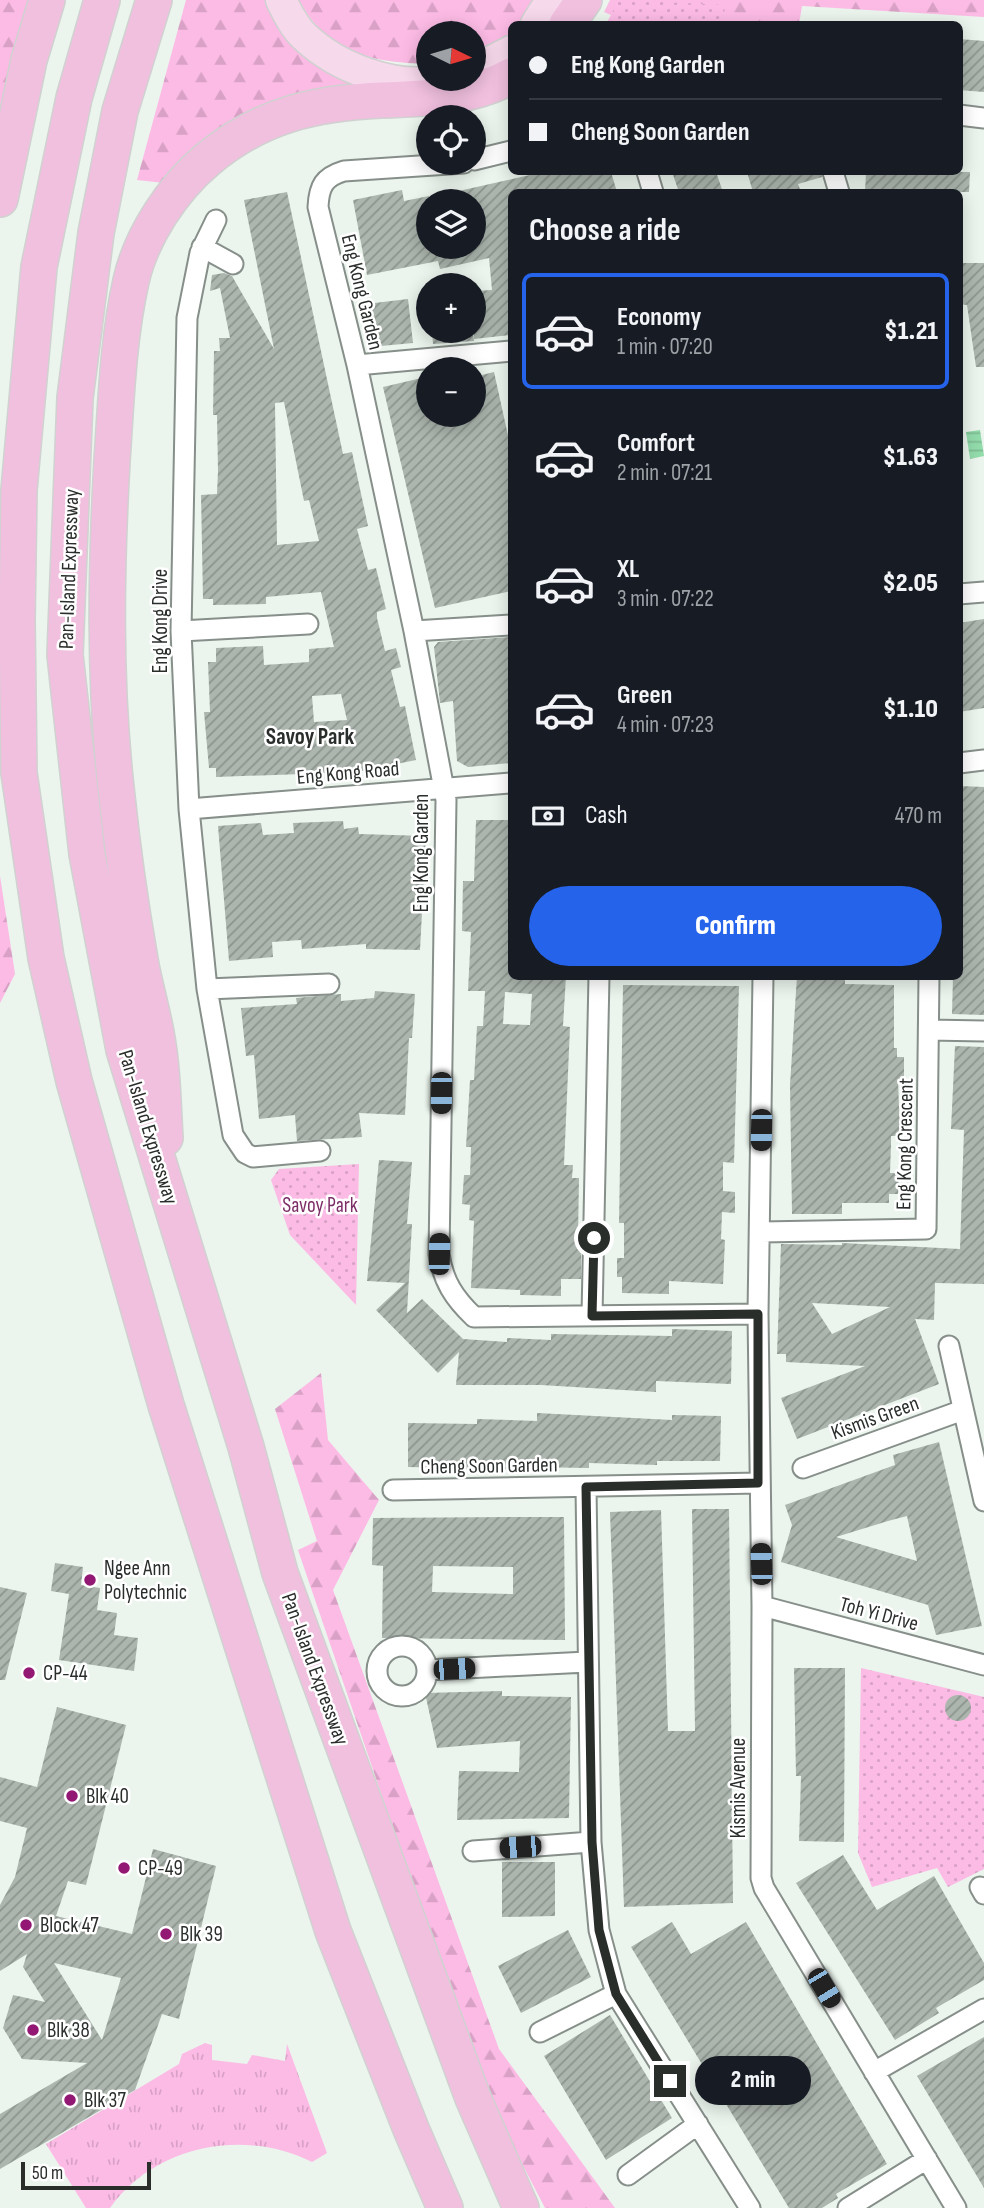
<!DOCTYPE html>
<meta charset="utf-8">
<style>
:root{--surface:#171b24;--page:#242831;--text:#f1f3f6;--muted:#9ea1a6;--line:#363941;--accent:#2563eb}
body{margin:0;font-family:"Sofia Sans Condensed",sans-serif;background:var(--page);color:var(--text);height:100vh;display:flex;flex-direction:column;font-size:26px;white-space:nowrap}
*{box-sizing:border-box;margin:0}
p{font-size:23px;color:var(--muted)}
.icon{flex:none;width:38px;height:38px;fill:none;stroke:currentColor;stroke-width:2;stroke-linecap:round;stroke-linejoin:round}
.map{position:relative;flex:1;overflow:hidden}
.drawer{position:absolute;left:508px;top:189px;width:455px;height:791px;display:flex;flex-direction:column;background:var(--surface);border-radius:10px;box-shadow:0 4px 18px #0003}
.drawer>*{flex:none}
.banner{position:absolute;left:508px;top:21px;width:455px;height:154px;border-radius:10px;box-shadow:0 4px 18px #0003;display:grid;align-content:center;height:154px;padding:0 21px;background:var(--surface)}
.needle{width:46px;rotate:95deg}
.fabs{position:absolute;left:416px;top:21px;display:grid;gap:14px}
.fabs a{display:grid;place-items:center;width:70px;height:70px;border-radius:50%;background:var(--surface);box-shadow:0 4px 18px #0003;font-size:35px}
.scale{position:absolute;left:21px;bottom:18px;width:130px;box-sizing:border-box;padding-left:7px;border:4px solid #2a2e2b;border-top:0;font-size:19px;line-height:24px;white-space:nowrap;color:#2a2e2b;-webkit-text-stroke:5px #fff;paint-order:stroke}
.end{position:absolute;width:32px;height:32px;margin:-16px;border:9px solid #2a2e2b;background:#fff;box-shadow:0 0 0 4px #fff}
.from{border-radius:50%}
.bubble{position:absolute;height:49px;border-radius:24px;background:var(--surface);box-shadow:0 4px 18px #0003;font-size:23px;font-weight:800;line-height:49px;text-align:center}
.car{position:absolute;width:21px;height:42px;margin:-21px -10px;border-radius:9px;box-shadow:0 0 5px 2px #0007;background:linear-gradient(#222 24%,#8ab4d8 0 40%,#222 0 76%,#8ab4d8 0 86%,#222 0)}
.banner b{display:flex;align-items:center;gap:24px;height:66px;font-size:26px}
.banner b+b{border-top:2px solid var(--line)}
.banner i{width:18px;height:18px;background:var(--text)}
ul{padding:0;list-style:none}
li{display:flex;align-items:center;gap:21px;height:116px;margin:0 14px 10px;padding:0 7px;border:4px solid transparent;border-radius:10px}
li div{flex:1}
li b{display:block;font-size:26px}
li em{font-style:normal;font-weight:800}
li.current{border-color:var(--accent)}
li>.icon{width:63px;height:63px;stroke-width:1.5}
h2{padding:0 21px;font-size:32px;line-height:84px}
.pay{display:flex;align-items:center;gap:18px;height:77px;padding:0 21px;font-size:26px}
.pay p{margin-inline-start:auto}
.action{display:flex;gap:14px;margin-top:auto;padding:14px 21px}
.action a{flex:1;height:80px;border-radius:42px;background:var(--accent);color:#fff;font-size:28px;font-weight:800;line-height:80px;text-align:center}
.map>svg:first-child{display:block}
</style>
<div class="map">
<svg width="984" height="2208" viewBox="0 0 984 2208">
<defs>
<pattern id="grass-tufts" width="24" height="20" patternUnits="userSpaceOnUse" patternTransform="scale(1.75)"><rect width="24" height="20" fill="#fcbbe5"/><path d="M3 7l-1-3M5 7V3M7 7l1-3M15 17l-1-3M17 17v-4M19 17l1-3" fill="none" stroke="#d8a1c5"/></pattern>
<pattern id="forest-firs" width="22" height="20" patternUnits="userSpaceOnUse" patternTransform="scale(1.75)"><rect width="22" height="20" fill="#fcbbe5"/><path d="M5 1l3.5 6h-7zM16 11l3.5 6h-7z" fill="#d8a1c5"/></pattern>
<pattern id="park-dots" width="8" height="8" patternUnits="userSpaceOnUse" patternTransform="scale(1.75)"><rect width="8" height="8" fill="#fcbbe5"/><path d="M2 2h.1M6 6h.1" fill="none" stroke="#d8a1c5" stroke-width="1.8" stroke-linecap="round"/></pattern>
<pattern id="water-rules" width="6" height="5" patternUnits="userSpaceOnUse" patternTransform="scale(1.75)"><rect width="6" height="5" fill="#92dbab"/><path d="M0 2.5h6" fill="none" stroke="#7ebc93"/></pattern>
<pattern id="building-hatch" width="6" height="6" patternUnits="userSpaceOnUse" patternTransform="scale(1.75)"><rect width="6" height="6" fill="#acb5ae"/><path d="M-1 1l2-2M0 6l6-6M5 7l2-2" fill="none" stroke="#8c948e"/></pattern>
</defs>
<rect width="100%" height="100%" fill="#ebf4ed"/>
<path fill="url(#grass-tufts)" d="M205 2043 212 2045V2060L247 2064 252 2055 285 2061 287 2044 327 2153 312 2162C244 2128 155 2145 110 2208H86L46 2144 179 2064 182 2054Z"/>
<path fill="url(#forest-firs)" d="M0 0H38L0 158Z
M186 0H267L378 90 164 183 137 180Z
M299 0H536L519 24H511V33L477 53H474V33H429L428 64C371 62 328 54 299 0Z
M610 0H984V17L802 6 799 24H631L604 12Z
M0 876 15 974 0 1003Z
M321 1373 328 1440 379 1500 333 1590 499 2049 615 2208H545L480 2083 298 1550 317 1541 275 1409Z"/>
<path fill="url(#park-dots)" d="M619 0 725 5 723 24H606Z
M359 1164 356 1305 290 1235 271 1180 279 1169Z
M861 1668 984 1697V1869L948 1887 937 1868 872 1887 858 1853Z"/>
<path fill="url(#water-rules)" d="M980 430 984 456 970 459 966 432Z"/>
<path fill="url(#building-hatch)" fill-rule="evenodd" d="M959 39 984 41V92L959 90Z
M543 172H611L617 192H511V335L474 339V291L492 290 489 258 440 269 438 261 367 275 353 200 402 190 404 201 429 196V247H474V201H442L441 195Z
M672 172H716L723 192H679Z
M747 172H821L822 177 798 184 801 192H753Z
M866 172H970L969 192H865Z
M287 192 343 454 352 452 368 526 357 529 368 570 376 568 386 609 377 612V618L385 651 396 648 401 667 391 670 400 707 405 706 416 760 357 772 216 777V768H209L204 712H210L208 662H216V648L263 646 264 665 309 662V649L334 647 321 592 266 597V604L213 605V599H203L201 495 217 494 218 471 217 415H213L214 351H220L219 338H230L220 288 210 291 212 275 224 273 232 276 274 349 244 200ZM284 402 304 501 309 500 319 541 277 545 275 403ZM341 694 347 720 314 722 312 696Z
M959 263H984V367H976L967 305 959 304Z
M408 299 413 343 370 347 366 304Z
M432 331H473L474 341 433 344Z
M494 372 511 449V591L435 608 383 387 426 377 429 415H474V377Z
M984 619V708L959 712V623Z
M511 637V763L468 767 457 761 453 701 440 703 434 647 438 642Z
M959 786 984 787V1015L952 1014 953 976H959Z
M476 820H511V976H566L563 1026 570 1027 564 1165H573L572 1178H579L578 1237H581V1279H561V1296L520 1295V1290L471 1288 474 1221 469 1220 470 1205 462 1204 464 1175H470L471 1147H466L470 1080H474L477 1026H483L485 991H468L471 932 462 931 463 881H474ZM505 992 532 994 530 1025 503 1024Z
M343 821 344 829 358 827 359 834 426 836 420 950 366 949V944L302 949 301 940 272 942 273 957 229 961 218 826 261 823 263 835 294 833 293 823Z
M797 976 845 978V984L894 985V1048H897V1057H904V1079H898L900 1136H891V1145L890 1173H899L898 1194H889V1203H842V1214H792L790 1085Z
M623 985 739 986 734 1163 723 1162V1191L735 1192V1213L722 1212 721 1239 725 1240 723 1284 669 1281V1294L622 1293V1277H617V1258H624V1223H619Z
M375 991 415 994 412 1038H409L405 1115 359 1113 362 1137 297 1141 295 1115 259 1119 254 1055 246 1056 241 1008 297 1004 296 998 341 994V1001L374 998Z
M955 1046 984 1047V1284L935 1283 934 1320 915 1319 939 1384 797 1439 781 1398 865 1366 786 1362V1354H777L781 1244 842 1245V1243L960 1249 964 1130 951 1129ZM812 1303 890 1307 832 1334Z
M379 1160 412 1162 407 1224H412L407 1313 422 1299 463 1339 507 1342V1338L551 1340V1334L672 1336V1329L732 1331 731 1384 656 1381V1392L541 1385H456L459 1352 438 1373 376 1310 405 1283 367 1281Z
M537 1413 672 1420V1415L721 1416 720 1461H657V1465L589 1463V1468L527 1467V1470L408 1467V1423L477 1424V1419L537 1421Z
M939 1442 982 1626 936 1635 928 1605 781 1562 792 1525 785 1505 895 1465 893 1455ZM907 1516 917 1561 836 1537 888 1521Z
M692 1509H729L733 1903 624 1907 610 1512 661 1510 668 1731H695Z
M513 1517H564L565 1640 382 1638 383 1566 372 1565 373 1518ZM433 1566 513 1567V1594L432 1592Z
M55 1563 83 1567 81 1585 100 1588 97 1610 117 1613 114 1635 138 1638 134 1671 59 1660 69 1594 51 1591Z
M0 1587 27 1593 5 1680H0Z
M794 1668H845L844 1842 799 1841 801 1776H796Z
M502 1691V1696L571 1697 569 1818 457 1820 459 1771 519 1772 520 1741 437 1748 425 1693Z
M945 1708a13 13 0 1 1 26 0a13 13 0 1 1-26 0Z
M57 1707 126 1725 86 1885 68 1881 56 1916 132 1934 153 1849 216 1866 179 2019 162 2014 135 2090 0 2169V2114L87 2063 22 2059 3 2028 13 1995 45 2002 23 1967 27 1954 0 1971V1905L15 1877 27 1828 0 1821V1777L37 1787ZM54 1963 121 1978 102 2040Z
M843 1855 877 1910 934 1876 984 1963V1980L936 2008 939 2013 895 2040 796 1883Z
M502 1862H555V1916L502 1917Z
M672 1922 691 1954 746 1922 887 2164 836 2194 838 2198 822 2208H789L631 1947Z
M568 1930 591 1977 521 2013 498 1966Z
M610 2015 672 2118 606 2160 544 2056Z
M984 2037V2188L917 2076Z"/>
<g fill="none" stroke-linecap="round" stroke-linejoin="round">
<defs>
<path id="minor" d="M959 115 984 118
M474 160 511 151
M464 163 344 171C324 177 319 186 318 207L357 365 414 631 446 800 439 1254C443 1281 454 1298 474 1317L758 1314
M647 172 653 192
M833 172 839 192
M216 220 200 253 187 318 181 631 189 809 207 989 233 1135 245 1153 253 1157 320 1151
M202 247 233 264
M357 365 511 351
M959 594 984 592
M181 631 308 624
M414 631 511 625
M959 763 984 760
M189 809 511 783
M763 976 758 1314 762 1606 761 1878 764 1888 956 2208
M207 989 329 984
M929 1030 984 1031
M760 1232 926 1229 929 976
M592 1316 599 976
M949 1346 984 1501
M803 1468 963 1410
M586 1487 591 1842 599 1930 616 1994 750 2208
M393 1490 759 1483
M762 1606 984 1665
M377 1671a25 25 0 1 1 50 0a25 25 0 1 1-50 0Z
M427 1670 587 1662
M473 1851 591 1842
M980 1887 984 1894
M540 2032 616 1994
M874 2072 984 2009
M628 2175 698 2124
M848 2208 927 2159"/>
<path id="primary" d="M281 0C287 12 294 27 305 37 338 68 396 90 441 80
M536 24 551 0
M474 70 511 51"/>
<path id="motorway" d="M102 0 74 98 39 267 19 490 17 621 19 773 46 958 74 1081 166 1405 333 1931 411 2129 445 2208
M154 0 120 111 96 233 75 398 65 655 87 854 124 1050 246 1447 280 1573 473 2098 521 2208
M567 24 584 0
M0 199 29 60 47 0
M165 1138C163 1108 163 1075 158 1045 154 1016 145 989 140 960 130 903 122 846 116 788 104 680 106 569 112 461 116 402 118 339 131 281 141 236 173 188 208 159 261 115 315 103 381 100 427 98 470 99 511 76"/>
</defs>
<use href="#minor" stroke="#868f89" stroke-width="23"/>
<use href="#primary" stroke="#d0d1d0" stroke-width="33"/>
<use href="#motorway" stroke="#d0d1d0" stroke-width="38"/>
<use href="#minor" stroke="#fff" stroke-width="19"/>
<use href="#primary" stroke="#f7d9ec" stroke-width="30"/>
<use href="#motorway" stroke="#f1c0df" stroke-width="35"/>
</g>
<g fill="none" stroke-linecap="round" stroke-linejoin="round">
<path stroke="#2a2e2b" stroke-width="9" d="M594 1238 592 1316 758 1314V1483L586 1487 592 1842 599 1930 616 1994 670 2081"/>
</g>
<g fill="#921874" stroke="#fff" stroke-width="2.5">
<circle cx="90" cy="1580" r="7"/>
<circle cx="29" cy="1673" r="7"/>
<circle cx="72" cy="1796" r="7"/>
<circle cx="124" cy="1868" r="7"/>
<circle cx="26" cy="1925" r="7"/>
<circle cx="166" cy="1934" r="7"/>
<circle cx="33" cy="2030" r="7"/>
<circle cx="70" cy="2100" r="7"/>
</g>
<g text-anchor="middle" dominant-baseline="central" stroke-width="5" stroke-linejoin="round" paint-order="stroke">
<g font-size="21" fill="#2a2e2b" stroke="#fff">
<text transform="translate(362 292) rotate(76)">Eng Kong Garden</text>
<text transform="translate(69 569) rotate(-88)">Pan-Island Expressway</text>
<text transform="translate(160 621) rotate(-90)">Eng Kong Drive</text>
<text transform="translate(348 773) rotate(-5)">Eng Kong Road</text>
<text transform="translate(421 853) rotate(-90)">Eng Kong Garden</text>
<text transform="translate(148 1127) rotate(73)">Pan-Island Expressway</text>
<text transform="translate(905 1144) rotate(-89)">Eng Kong Crescent</text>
<text transform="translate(875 1418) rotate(-20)">Kismis Green</text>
<text transform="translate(489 1466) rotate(-1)">Cheng Soon Garden</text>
<text transform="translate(879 1614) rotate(15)">Toh Yi Drive</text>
<text transform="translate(315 1669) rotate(70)">Pan-Island Expressway</text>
<text transform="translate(738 1788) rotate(-90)">Kismis Avenue</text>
</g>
<g font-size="21" fill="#7d2e67" stroke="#fff">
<text x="320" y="1205">Savoy Park</text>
</g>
<g font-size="21" fill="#2a2e2b" stroke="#fff" text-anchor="start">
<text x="104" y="1568">Ngee Ann<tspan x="104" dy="24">Polytechnic</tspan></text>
<text x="43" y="1673">CP-44</text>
<text x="86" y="1796">Blk 40</text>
<text x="138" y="1868">CP-49</text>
<text x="40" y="1925">Block 47</text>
<text x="180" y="1934">Blk 39</text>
<text x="47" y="2030">Blk 38</text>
<text x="84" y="2100">Blk 37</text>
</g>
<g font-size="23" font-weight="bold" fill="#2a2e2b" stroke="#fff">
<text x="310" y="737">Savoy Park</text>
</g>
</g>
</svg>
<div class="fabs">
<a><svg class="needle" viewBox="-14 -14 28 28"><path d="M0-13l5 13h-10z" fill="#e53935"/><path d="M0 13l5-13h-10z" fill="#9ea1a6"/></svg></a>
<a><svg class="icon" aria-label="locate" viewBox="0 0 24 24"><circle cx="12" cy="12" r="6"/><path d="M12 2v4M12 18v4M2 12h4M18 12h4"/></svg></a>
<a><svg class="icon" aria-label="layers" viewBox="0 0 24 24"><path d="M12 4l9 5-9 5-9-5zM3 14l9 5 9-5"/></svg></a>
<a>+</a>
<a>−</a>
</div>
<div class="scale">50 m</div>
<i class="end from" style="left:594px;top:1238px"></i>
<i class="end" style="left:670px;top:2081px"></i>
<div class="bubble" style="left:695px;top:2056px;width:116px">2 min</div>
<i class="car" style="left:441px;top:1093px;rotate:181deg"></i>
<i class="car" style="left:761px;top:1130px;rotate:181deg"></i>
<i class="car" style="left:439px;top:1254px;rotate:1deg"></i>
<i class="car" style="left:761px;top:1564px;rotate:358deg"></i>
<i class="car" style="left:454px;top:1669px;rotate:87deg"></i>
<i class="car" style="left:520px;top:1847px;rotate:266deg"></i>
<i class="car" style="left:824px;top:1988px;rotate:149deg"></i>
<div class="banner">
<b><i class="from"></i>Eng Kong Garden</b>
<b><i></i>Cheng Soon Garden</b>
</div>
<section class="drawer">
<h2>Choose a ride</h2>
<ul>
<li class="current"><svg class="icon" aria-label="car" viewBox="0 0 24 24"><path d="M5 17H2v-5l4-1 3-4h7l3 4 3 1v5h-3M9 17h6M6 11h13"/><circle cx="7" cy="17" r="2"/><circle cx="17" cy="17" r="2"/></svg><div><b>Economy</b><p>1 min · 07:20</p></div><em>$1.21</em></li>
<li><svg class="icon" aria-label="car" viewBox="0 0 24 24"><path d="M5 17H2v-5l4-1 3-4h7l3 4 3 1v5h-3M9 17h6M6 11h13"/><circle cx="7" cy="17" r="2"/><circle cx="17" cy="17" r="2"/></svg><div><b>Comfort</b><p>2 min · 07:21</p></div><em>$1.63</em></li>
<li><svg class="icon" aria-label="car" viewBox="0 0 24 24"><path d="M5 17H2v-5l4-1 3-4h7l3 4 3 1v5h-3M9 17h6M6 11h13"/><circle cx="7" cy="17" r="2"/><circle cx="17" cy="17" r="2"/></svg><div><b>XL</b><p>3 min · 07:22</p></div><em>$2.05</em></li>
<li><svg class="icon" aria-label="car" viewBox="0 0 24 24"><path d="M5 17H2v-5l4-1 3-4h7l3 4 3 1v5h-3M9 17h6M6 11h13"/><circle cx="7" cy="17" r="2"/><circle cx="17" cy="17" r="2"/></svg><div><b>Green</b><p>4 min · 07:23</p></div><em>$1.10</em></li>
</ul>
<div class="pay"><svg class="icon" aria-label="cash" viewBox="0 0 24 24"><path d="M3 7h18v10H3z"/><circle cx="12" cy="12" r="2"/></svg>Cash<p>470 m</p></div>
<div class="action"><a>Confirm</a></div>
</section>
</div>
